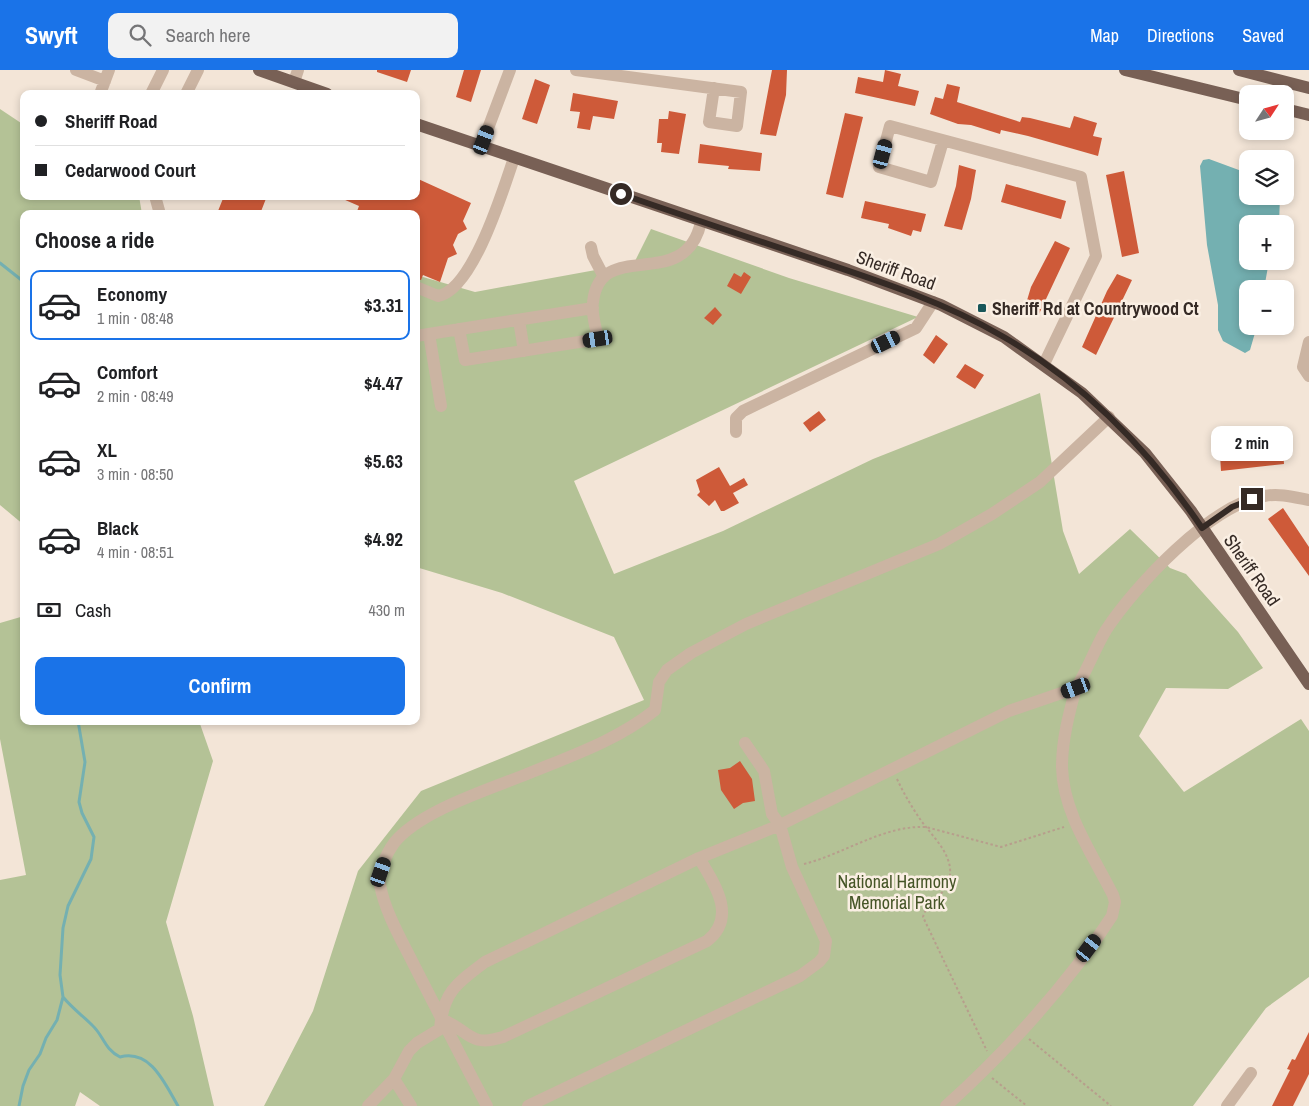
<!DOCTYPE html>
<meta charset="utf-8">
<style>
:root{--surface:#fff;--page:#f2f2f2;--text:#202124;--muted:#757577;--line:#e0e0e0;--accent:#1a73e8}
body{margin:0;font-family:"Archivo Narrow",sans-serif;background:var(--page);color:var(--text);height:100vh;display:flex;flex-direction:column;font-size:19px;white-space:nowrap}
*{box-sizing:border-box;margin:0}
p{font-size:16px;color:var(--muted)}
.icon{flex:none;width:28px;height:28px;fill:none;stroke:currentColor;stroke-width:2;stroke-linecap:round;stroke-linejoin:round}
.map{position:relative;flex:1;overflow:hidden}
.panel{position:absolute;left:20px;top:140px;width:400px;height:515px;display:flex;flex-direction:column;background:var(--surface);border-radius:10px;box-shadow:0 2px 8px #0003}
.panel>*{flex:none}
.top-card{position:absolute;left:20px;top:20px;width:400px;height:110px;border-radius:10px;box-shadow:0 2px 8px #0003;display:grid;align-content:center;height:110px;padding:0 15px;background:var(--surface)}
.needle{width:32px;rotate:54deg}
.fabs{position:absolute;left:1239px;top:15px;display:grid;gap:10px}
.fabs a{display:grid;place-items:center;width:55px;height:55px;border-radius:10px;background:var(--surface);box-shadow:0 2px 8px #0003;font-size:25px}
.end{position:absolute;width:22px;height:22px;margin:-11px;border:6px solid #352a25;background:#fff;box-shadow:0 0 0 2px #fff}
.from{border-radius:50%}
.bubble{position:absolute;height:35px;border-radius:10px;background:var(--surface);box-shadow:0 2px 8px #0003;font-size:16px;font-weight:800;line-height:35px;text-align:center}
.car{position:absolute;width:15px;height:30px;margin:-15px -8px;border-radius:6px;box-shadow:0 0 4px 1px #0007;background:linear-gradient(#222 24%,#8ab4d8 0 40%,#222 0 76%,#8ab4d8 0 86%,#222 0)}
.top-card b{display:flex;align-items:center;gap:18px;height:48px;font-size:19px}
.top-card b+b{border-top:1px solid var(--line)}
.top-card i{width:12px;height:12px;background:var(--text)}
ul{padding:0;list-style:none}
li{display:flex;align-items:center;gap:15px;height:70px;margin:0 10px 8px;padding:0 5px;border:2px solid transparent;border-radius:10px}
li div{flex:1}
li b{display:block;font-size:19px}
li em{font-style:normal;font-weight:800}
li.selected{border-color:var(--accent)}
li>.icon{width:45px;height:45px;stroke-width:1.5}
h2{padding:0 15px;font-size:22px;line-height:60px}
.pay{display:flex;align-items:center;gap:12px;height:55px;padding:0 15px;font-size:19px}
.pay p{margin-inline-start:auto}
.button{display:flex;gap:10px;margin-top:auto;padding:10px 15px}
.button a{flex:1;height:58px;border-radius:10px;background:var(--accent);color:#fff;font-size:20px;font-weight:800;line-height:58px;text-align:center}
header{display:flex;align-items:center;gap:30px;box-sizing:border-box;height:70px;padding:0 25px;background:var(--accent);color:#fff}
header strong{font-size:24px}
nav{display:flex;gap:28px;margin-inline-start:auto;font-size:18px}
.search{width:350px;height:45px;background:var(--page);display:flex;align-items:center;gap:12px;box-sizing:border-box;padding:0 18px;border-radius:10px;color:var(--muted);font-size:19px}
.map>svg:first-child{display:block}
</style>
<header>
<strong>Swyft</strong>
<div class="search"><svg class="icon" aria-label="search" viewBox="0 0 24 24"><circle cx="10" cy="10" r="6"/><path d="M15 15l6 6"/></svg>Search here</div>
<nav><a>Map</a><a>Directions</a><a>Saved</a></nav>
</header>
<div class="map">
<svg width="1309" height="1036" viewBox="0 0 1309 1036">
<rect width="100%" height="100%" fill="#f3e5d7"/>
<path fill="#b4c296" d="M0 39 24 55V126H139L142 144H24V455L0 435Z
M651 159 789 208 918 247 574 411 614 504 723 461 873 389 1040 323 1063 461 1079 504 1130 459 1170 498 1186 504 1238 562 1263 598 1228 619 1166 618 1139 666 1184 722 1301 649 1309 661V907L1266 938 1193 1036H264L313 941 358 801 421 721 644 630 614 567 502 523 416 497V205L475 222 634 193Z
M24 546V651H199L213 691 166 852 193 946 214 1036H100L80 1022 75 1036H0V810L26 805 0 669V553Z"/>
<path fill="#74b0b1" d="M1209 89 1247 103 1248 126H1280L1279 154H1248V191H1269L1264 219H1248V256H1257L1250 280 1245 283 1223 271 1218 260V235L1207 175 1200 96 1203 90Z"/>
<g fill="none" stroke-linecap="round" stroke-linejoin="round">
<path stroke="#74b0b1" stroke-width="3" d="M0 193 24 212
M63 927C72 938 82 945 92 955 104 966 104 979 120 987 151 979 165 1014 178 1036
M19 1036 23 1016 29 1000 40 984 46 968 57 950 63 927 60 905 63 858 68 836 91 789 94 767 82 743 79 732 85 692 78 651"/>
</g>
<path fill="#ce5a39" d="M377 0H411L407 12 377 2Z
M464 0H481L471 32 456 27Z
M772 0H787L786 25 776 66 760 64Z
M885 0 901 4 898 16 919 21 915 36 855 23 858 7 883 12Z
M535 9 550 15 537 54 522 49Z
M947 14 960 17 957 32 1020 52 1022 47 1030 48 1070 58 1074 46 1097 53 1093 66 1102 68 1098 86 1028 66 1001 60 1000 64 971 55 958 54 930 44 935 27 943 29Z
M573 23 618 31 614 49 593 46 590 60 577 58 580 42 570 41Z
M669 41 686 44 679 84 661 82 662 73H657L659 49H668Z
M845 43 863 47 843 128 826 124Z
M700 74 762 83 760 101 728 99 729 96 698 93Z
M959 95 976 100 971 129 962 160 944 156 956 116Z
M1124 101 1139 183 1122 187 1106 105Z
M416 108 471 133 463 151 467 159 458 164 453 175 457 184 448 188 440 212 423 205 421 210 416 209V144H356L359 136 336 126H416Z
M1006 114 1066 131 1061 149 1001 132Z
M224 126H267L260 144H219L220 142 218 141Z
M865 131 926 144 921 162 913 160 911 166 888 158 889 154 861 148Z
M1055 171 1070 178 1039 244 1025 237 1031 217Z
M744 202 751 207 741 224 727 216 734 203 741 207Z
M1117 204 1132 210 1096 285 1082 277 1107 221Z
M715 237 722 245 713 255 704 248Z
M936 265 948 274 934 294 923 285Z
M965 294 984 305 975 319 956 307Z
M819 341 826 350 810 362 803 353Z
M1283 379 1284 394 1221 401 1220 385Z
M719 397 730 416 744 408 748 415 733 423 739 433 724 441H721L715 430 709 436 697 425 700 422 696 410Z
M1283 438 1309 477V506L1268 449Z
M740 691 752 709 755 731 743 733 734 739 721 720 718 700 730 698Z
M1309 962V1004L1293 1036H1272L1290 1000 1287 999 1292 989 1295 990Z"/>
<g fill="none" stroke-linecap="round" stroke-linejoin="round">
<path stroke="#b79e8c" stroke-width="2" stroke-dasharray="2.5 2.5" stroke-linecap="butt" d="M897 709C903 722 910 734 918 746 930 765 956 785 949 810 945 826 927 831 923 847L987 981
M804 794C844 784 884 755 926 757L1001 777 1064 757
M1029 969 1111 1036
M992 1008 1027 1036"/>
<path stroke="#cbb4a2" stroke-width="12" d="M76 0 105 11
M576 0 741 22 737 56 709 52 714 18
M294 12 298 0
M100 24 109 0
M151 24 163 0
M186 24 198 0
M943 71 931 112 879 97 890 56 1081 107 1096 186 1044 294
M481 77 510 0
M155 126 160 144
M591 177 593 186 604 207
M416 217 438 226C473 220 503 120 514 88
M519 250 524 281
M459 259 465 290 598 269C596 258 591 243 593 232 600 166 685 225 701 152
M429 264 441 336
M416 266 593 238
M1309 272 1303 297 1309 306
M736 362V348L743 341 916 258 933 232
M441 949C470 960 468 978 503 967L707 871C738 847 714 813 699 788
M394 1009 411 1036
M368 1036 394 1009 409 981 417 973 440 959C443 922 457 913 485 892L699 788 780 755 1009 641 1076 618C1088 599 1095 578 1106 560 1135 516 1210 435 1264 426 1279 423 1294 427 1309 430
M487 1036C462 989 438 942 414 895 402 871 385 842 380 815 378 802 386 784 394 773 419 741 490 719 527 704 571 686 618 670 655 640L659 612 667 600 691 583 746 554 939 474 992 444 1040 412 1109 347
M528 1036 800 906 819 892 824 886 826 871 792 797 780 755 772 744 764 701 745 673
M946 1036C1006 982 1068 914 1112 846L1115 832 1113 825C1093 785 1063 743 1062 697 1062 670 1069 643 1076 618
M1227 1036 1251 1003"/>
<path stroke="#786055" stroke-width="12" d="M259 0 327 24
M1125 0 1248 30
M1239 0 1309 18
M1285 39 1309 45
M416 54 848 200 941 235 1004 267 1082 323 1145 383 1191 441 1309 614"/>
</g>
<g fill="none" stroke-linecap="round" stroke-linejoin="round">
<path stroke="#352a25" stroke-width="6" d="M621 124C684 146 747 167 810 188 876 210 942 231 1002 266 1083 312 1150 381 1202 458L1232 437 1252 429"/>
</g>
<rect fill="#185659" stroke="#faefe3" stroke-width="2" x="977" y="233" width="10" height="10" rx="2.5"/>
<g text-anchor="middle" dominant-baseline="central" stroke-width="5" stroke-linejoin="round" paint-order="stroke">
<g font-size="18" fill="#352a25" stroke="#faefe3">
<text transform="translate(896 200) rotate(20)">Sheriff Road</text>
<text transform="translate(1252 500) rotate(55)">Sheriff Road</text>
</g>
<g font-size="18" font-weight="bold" fill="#352a25" stroke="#faefe3" text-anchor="start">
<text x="992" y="238">Sheriff Rd at Countrywood Ct</text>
</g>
<g font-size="18" fill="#455527" stroke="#faefe3">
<text x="897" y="811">National Harmony<tspan x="897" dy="21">Memorial Park</tspan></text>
</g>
</g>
</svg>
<div class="fabs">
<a><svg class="needle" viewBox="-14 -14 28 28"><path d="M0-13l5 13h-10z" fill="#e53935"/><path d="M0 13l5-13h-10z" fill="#757577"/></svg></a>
<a><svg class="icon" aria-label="layers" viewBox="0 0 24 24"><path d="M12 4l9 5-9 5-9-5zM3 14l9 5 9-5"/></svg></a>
<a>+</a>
<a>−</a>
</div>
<i class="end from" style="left:621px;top:124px"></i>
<i class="end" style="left:1252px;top:429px"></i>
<div class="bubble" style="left:1211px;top:356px;width:82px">2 min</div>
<i class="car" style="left:484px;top:70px;rotate:21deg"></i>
<i class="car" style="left:883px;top:84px;rotate:15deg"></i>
<i class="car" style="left:598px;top:269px;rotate:261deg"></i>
<i class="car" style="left:886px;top:272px;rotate:64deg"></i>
<i class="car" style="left:1076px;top:618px;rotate:250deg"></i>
<i class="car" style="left:381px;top:802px;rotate:19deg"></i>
<i class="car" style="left:1089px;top:878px;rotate:37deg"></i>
<div class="top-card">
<b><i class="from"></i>Sheriff Road</b>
<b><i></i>Cedarwood Court</b>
</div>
<section class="panel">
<h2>Choose a ride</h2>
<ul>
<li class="selected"><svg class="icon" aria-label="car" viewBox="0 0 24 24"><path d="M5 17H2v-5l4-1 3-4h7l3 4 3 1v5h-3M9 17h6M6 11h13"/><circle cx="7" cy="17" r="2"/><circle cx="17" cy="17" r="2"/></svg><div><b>Economy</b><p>1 min · 08:48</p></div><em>$3.31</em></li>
<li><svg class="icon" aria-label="car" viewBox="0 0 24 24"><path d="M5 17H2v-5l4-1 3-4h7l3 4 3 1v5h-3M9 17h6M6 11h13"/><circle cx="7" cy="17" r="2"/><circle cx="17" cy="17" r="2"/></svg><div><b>Comfort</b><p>2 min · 08:49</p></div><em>$4.47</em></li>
<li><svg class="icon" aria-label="car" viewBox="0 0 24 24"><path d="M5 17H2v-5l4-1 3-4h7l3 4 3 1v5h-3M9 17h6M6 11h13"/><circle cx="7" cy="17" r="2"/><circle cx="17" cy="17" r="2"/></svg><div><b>XL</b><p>3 min · 08:50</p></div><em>$5.63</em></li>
<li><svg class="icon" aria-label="car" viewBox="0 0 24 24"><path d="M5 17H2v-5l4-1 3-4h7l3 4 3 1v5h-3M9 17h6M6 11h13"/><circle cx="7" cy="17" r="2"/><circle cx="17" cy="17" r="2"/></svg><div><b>Black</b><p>4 min · 08:51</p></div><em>$4.92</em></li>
</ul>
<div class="pay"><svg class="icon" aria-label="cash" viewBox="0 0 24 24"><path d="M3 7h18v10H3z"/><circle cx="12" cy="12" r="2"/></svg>Cash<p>430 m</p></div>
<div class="button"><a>Confirm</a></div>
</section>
</div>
